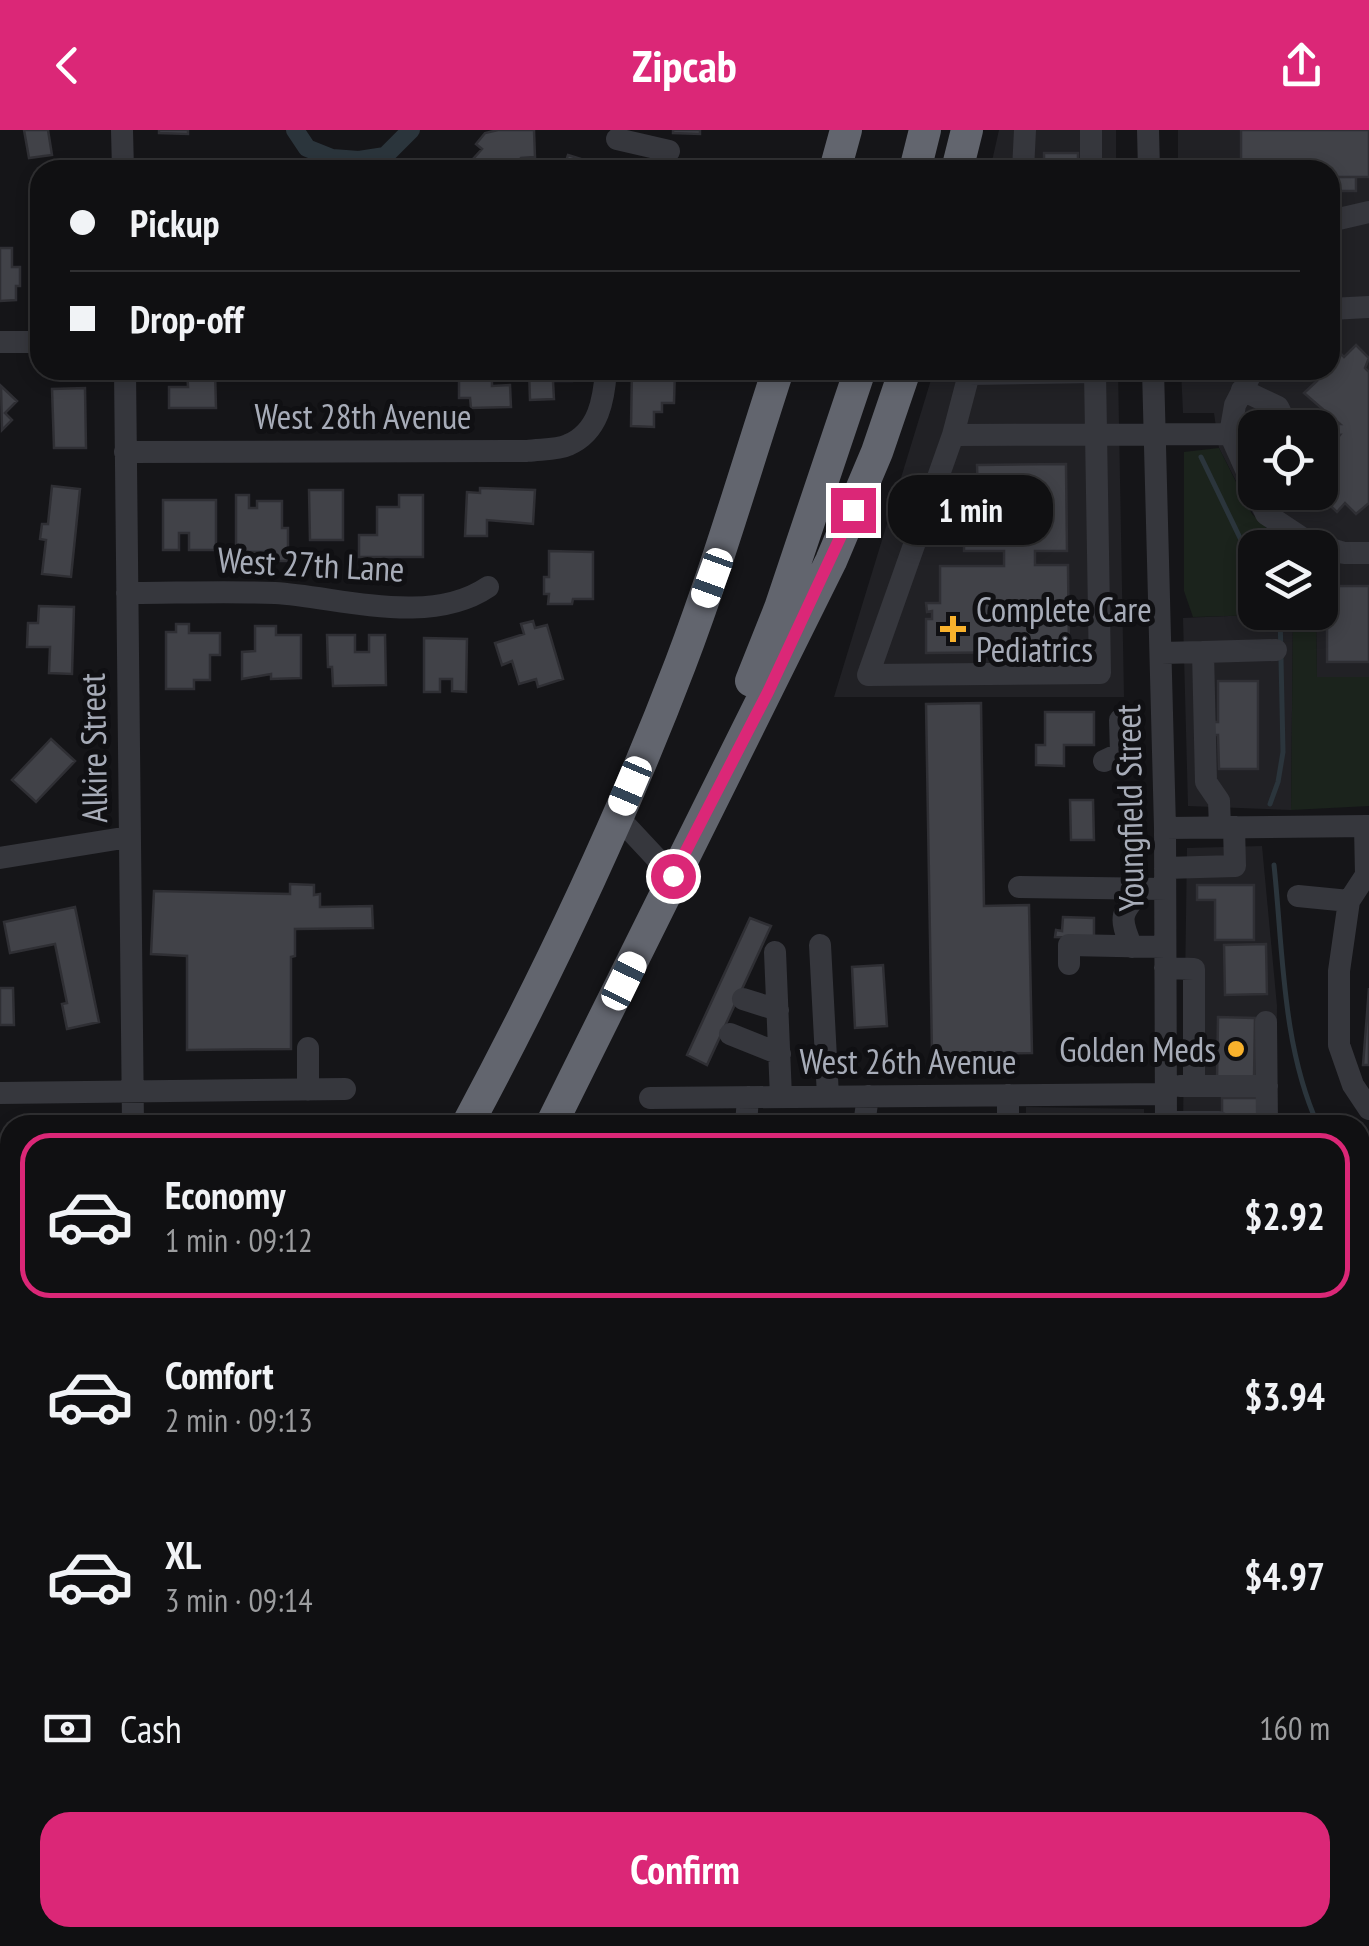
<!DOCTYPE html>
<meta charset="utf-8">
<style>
:root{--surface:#101012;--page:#19191b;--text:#f1f3f6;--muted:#9c9d9f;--line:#303032;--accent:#db2777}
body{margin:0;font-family:"PT Sans Narrow",sans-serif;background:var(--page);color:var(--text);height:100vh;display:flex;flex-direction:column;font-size:38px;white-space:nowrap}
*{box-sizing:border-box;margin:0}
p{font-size:32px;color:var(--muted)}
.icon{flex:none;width:55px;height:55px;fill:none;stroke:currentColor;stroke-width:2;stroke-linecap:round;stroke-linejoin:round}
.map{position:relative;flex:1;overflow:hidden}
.sheet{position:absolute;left:0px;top:985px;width:1370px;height:832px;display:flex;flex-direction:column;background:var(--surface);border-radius:30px 30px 0 0;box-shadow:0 5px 15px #0003,0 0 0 2px var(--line)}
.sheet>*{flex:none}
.hud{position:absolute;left:30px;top:30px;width:1310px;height:220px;border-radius:30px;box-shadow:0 5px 15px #0003,0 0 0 2px var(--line);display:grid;align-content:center;height:220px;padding:0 40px;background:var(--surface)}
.controls{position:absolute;left:1238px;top:280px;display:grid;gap:20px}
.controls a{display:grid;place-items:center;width:100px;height:100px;border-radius:20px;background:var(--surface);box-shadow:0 5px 15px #0003,0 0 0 2px var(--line);font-size:50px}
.end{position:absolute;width:45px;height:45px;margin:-22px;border:12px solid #db2777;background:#fff;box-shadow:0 0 0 5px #fff}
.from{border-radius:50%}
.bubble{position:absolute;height:70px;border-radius:30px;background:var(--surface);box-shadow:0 5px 15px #0003,0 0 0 2px var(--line);font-size:32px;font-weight:600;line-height:70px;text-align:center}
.car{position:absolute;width:30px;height:60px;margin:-30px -15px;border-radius:12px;box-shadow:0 0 8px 2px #0007;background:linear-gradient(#fff 24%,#345 0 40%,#fff 0 76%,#345 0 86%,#fff 0)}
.hud b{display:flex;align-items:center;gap:35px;height:95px;font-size:38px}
.hud b+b{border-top:2px solid var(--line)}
.hud i{width:25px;height:25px;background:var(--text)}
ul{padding:18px 0 0;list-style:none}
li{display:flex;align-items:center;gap:30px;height:165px;margin:0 20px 15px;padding:0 20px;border:5px solid transparent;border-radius:30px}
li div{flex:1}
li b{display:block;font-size:38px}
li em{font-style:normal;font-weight:600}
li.active{border-color:var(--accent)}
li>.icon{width:90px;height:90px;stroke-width:1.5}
.pay{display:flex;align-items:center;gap:25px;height:110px;padding:0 40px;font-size:38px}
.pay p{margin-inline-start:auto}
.cta{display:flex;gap:20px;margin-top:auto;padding:20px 40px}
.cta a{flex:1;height:115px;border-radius:30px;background:var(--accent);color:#fff;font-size:40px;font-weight:600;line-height:115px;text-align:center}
header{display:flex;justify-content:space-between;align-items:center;height:130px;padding:0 40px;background:var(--accent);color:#fff;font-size:45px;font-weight:600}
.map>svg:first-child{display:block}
</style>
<header><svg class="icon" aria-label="back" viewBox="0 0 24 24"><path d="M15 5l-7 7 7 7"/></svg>Zipcab<svg class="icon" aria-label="share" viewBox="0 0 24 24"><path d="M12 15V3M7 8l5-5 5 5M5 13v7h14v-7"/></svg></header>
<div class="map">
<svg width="1369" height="1816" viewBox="0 0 1369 1816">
<rect width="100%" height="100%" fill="#151518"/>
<path fill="#212125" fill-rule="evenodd" d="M999 0H1116V40H990Z
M1178 0H1369V547H1317L1316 483 1320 482V418L1266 417 1272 403 1253 384 1219 318 1214 283H1183L1181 240H1330V40H1178ZM1255 298H1320V362H1255Z
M934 240H1118L1124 567H834Z
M1293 483 1291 680 1188 676 1183 488Z
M1262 716 1277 876 1276 995H1183L1187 718Z
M1026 977 1144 979V995H1026Z"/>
<path fill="#1b231c" d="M1219 318 1252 384 1272 403 1266 417 1255 418V482L1316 483 1317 547H1369V676L1291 680 1293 484 1193 487 1184 461V322Z"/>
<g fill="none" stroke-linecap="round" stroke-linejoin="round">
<path stroke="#2b353c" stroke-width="5" d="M1201 327 1255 439
M1270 674 1278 652 1283 622 1280 482
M1274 735C1283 820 1282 916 1318 995
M1360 1057 1369 1069"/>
<path stroke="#2b353c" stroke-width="18" d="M295 0 307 18 332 28 359 30 385 26 411 0"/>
</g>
<path fill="#414248" stroke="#2f2f34" stroke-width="2.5" d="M24 0H48L52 25 29 28Z
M159 0H188V4L159 3Z
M498 0H534L535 27 521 28 511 39 488 40 474 28 482 19 476 14 485 3Z
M673 0H700V4L673 3Z
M1241 0H1369V47H1330V40H1241Z
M1044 23H1078V40H1044Z
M568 25 616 40H563Z
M1337 47H1356V61H1337Z
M0 118H12V137H20V156H16V170L0 171Z
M1356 215 1369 228 1365 238 1369 242V373L1356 384 1345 373 1337 382 1316 362H1320V321L1323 318 1327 321 1340 305 1320 306V298H1297V294H1340L1304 263 1317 251 1309 243 1313 240H1330V222L1335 218 1344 227Z
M187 240H215L216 278H169V257H188Z
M529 240H572V251H553L554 269 530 270Z
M632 240H675L674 273H662V282H654V297L631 296Z
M468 243H492V256L510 255 511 277 471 278 470 268H459V248H469Z
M1 256 17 271 5 283 12 290 2 300Z
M85 258 86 318H54L52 259Z
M1066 334 1067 421H1035V435H1068L1069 522 926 523V489H932V481L927 482 926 473H940V436H1004V421H964V389H970V382H965V373H978L977 335Z
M52 356 80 359 71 447 42 444 46 410 40 409 42 394H48Z
M480 358 535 360 533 394 487 390V406H465L467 362 480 363Z
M309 360H343V410H310Z
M236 365H249V378H257V371H282V398H288V431H270V422H236Z
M399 365H423V427H359V405H377V377H399Z
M163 370H216V420H189V403H179V420H163Z
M549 421 593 422V469H573L572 474H548L549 464H544V447H549Z
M1327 456H1369V532H1327Z
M39 476 74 477 72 544 49 543 50 517H27L28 493H38Z
M533 491 535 498 547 495 563 549 538 557 536 549 519 554 512 531 502 535 495 513 524 504 521 494Z
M176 494H189V503H220V525H210V550H194V559H166V502H176Z
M255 496H276V505H301V548L271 549V544L242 549V522L255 521Z
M327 505H355V522H369V505H385L386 555 333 556 332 537H328Z
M424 508 467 509 466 562 452 561V549H440V562H424Z
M1218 551H1258V639H1219L1218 605H1212V592H1218Z
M981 573 984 776 1029 775 1032 923 932 924 926 574Z
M1045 582H1094V615H1064V636L1036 635V615H1045Z
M51 609 75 631 36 672 12 650Z
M1070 670H1093L1094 710H1071Z
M290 754 314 755V765L320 764V777L372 776 373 798 295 799V826L291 827V919L187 920V826L151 824 154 761 290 764Z
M1197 755H1254V810H1215V770H1197Z
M75 777 99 892 67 899 62 874 67 873 55 814 10 823 4 792Z
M1063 787 1094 788V808L1055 807 1056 800 1062 801Z
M750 788 771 796 707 935 687 925Z
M1266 814 1267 864 1225 865 1224 815Z
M883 835 887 896 855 898 852 837Z
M0 858H13L14 895H0Z
M1369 858V935H1363Z
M1218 887 1255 888 1254 951 1217 950Z
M1222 968H1258V995H1222Z
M1364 1214 1365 1242H1360V1215Z
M6 1300 10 1303V1332L0 1346V1308Z
M1368 1498 1369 1520 1360 1521V1499Z
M0 1506 10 1511V1536L4 1548 0 1546Z
M1364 1575 1366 1588 1369 1587V1631L1360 1633V1576Z
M0 1587 10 1594V1602L2 1613Z
M1360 1655H1369V1713H1360Z
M1360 1734H1369V1797L1360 1798Z
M215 1808H227L242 1816H210Z
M344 1808H355L369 1814 340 1816Z
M460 1808 476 1816H454Z
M500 1808H523L519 1816Z
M683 1808H729L734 1815 688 1816Z
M854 1808H900L895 1816H849Z
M1005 1808H1035V1816H1005Z"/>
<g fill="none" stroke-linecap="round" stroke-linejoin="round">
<path stroke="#36373d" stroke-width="22" d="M122 0 123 40
M1091 0V40
M1148 0 1149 40
M617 9 669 21
M1023 40 1025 0
M1330 91 1369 82
M1330 179 1369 177
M0 212H40
M125 240 133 995
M1153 240 1165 698 1166 995
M1253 240 1235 275 1230 304 1266 384 1308 412 1344 423H1369
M1242 260 1278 277 1288 298
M953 305 969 244 1095 242 1100 543 868 545 953 305 1230 304
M125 322 527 321C540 319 557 320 568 315 599 302 604 269 606 240
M127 463C176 463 226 461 275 463 340 467 429 497 488 457
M1203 522 1276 520
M1161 523 1203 522 1206 652 1219 671 1220 697
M1104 631 1121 623 1120 590
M617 686 673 746
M1365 696 1366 745 1349 771 1339 841V915L1353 955 1369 979
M1165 698 1369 696
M0 728 129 707
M1165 738 1235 736 1234 697
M1019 757 1165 759
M1298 766 1349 771
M820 815 828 966
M1132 817C1118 786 1121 783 1143 759
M775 822 781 967
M1069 834V815L1165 817
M1165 838 1194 839V956
M743 869 778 880
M1266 892 1267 995
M730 904 780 924
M308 918V960
M1180 956H1267
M0 963 345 959
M1008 965V995
M650 968 1166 964
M1166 992H1219
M746 995 748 967
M864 995 868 966
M1360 1127 1365 1141
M0 1416 10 1400
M794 1808V1816
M837 1808V1816
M1167 1808V1816
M300 1816 305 1808
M571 1816 576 1808
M942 1816 948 1808"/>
<path stroke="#62656e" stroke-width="32" d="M835 40 846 0
M915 40 925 0
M957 40 967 0
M751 551 780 478 860 240
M467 995C547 846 620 692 680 535 717 438 746 338 778 240
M551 995 831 431 877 322 905 240
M0 1789 10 1772
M73 1816 78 1808"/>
</g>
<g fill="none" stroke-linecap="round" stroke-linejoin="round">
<path stroke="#db2777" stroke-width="12" d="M673 746 768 562 853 380"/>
</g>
<g fill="#f9b22c" stroke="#101013" stroke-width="4">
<path d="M948 484h10v10h10v10h-10v10h-10v-10h-10v-10h10z"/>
<circle cx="1236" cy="919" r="10"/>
</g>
<g text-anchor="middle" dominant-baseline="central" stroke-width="10" stroke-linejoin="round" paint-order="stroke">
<g font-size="35" fill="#a7acb8" stroke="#101013">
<text x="363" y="286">West 28th Avenue</text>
<text transform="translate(311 434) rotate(3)">West 27th Lane</text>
<text transform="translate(93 618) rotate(-91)">Alkire Street</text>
<text transform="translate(1129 678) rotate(-91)">Youngfield Street</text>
<text x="908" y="931">West 26th Avenue</text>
</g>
<g font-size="35" fill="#a7acb8" stroke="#101013" text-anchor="start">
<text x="976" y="479">Complete Care<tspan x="976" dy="40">Pediatrics</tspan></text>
<text x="1216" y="919" text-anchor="end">Golden Meds</text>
</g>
</g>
</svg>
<div class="controls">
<a><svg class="icon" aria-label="locate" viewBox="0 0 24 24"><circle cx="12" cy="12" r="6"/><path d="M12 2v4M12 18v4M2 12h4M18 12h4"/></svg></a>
<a><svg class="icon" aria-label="layers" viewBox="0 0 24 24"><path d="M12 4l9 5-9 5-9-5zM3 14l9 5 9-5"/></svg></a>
</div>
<i class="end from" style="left:673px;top:746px"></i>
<i class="end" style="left:853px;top:380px"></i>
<div class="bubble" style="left:888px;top:345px;width:165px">1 min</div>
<i class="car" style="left:712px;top:448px;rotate:200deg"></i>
<i class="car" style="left:630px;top:656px;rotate:203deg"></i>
<i class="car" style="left:624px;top:851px;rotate:26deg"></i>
<div class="hud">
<b><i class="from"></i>Pickup</b>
<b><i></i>Drop-off</b>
</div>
<section class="sheet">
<ul>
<li class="active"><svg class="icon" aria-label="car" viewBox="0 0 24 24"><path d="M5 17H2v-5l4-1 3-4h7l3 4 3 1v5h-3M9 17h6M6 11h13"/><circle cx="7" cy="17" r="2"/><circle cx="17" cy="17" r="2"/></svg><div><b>Economy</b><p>1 min · 09:12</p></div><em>$2.92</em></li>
<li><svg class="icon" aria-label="car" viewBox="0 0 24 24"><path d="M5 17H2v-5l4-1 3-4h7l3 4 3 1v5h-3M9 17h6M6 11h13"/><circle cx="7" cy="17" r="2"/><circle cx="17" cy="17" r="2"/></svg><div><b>Comfort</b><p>2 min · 09:13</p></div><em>$3.94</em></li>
<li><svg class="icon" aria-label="car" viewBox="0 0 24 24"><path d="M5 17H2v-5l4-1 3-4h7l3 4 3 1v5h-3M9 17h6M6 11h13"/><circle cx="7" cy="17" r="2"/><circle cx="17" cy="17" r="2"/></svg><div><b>XL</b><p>3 min · 09:14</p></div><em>$4.97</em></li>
</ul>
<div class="pay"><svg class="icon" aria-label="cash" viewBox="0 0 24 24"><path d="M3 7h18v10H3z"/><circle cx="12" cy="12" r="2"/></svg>Cash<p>160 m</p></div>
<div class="cta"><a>Confirm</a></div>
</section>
</div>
